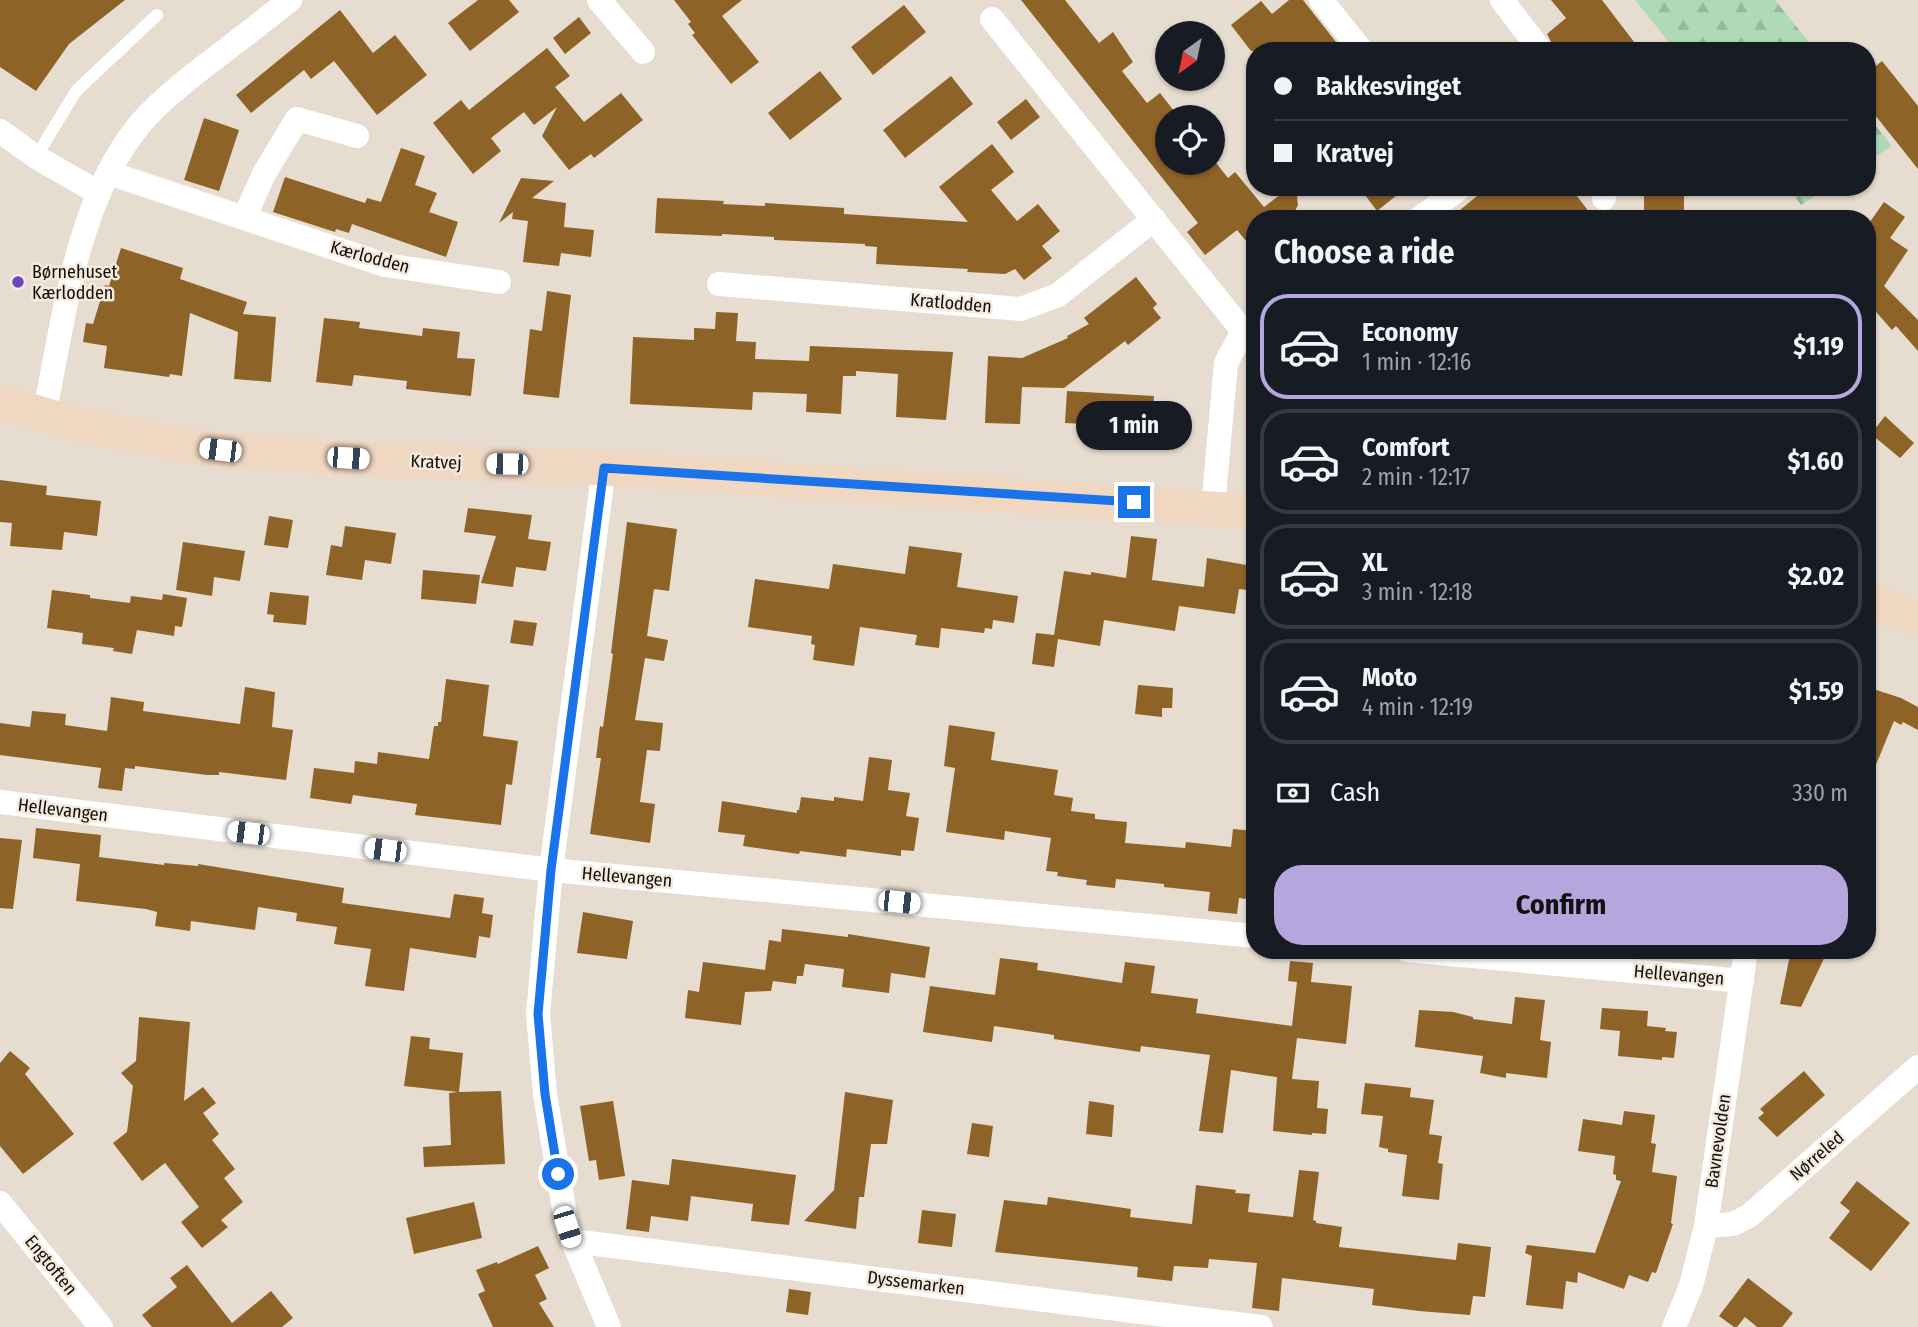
<!DOCTYPE html>
<meta charset="utf-8">
<style>
:root{--surface:#171b24;--page:#242831;--text:#f1f3f6;--muted:#9ea1a6;--line:#363941;--accent:#b5a6de}
body{margin:0;font-family:"Fira Sans Condensed",sans-serif;background:var(--page);color:var(--text);height:100vh;display:flex;flex-direction:column;font-size:26px;white-space:nowrap}
*{box-sizing:border-box;margin:0}
p{font-size:23px;color:var(--muted)}
.icon{flex:none;width:38px;height:38px;fill:none;stroke:currentColor;stroke-width:2;stroke-linecap:round;stroke-linejoin:round}
.map{position:relative;flex:1;overflow:hidden}
.side{position:absolute;left:1246px;top:210px;width:630px;height:749px;display:flex;flex-direction:column;background:var(--surface);border-radius:28px;box-shadow:0 2px 5px #0004}
.side>*{flex:none}
.guide{position:absolute;left:1246px;top:42px;width:630px;height:154px;border-radius:28px;box-shadow:0 2px 5px #0004;display:grid;align-content:center;height:154px;padding:0 28px;background:var(--surface)}
.needle{width:46px;rotate:213deg}
.tools{position:absolute;left:1155px;top:21px;display:grid;gap:14px}
.tools a{display:grid;place-items:center;width:70px;height:70px;border-radius:50%;background:var(--surface);box-shadow:0 2px 5px #0004;font-size:35px}
.end{position:absolute;width:32px;height:32px;margin:-16px;border:9px solid #1a73e8;background:#fff;box-shadow:0 0 0 4px #fff}
.from{border-radius:50%}
.bubble{position:absolute;height:49px;border-radius:24px;background:var(--surface);box-shadow:0 2px 5px #0004;font-size:23px;font-weight:700;line-height:49px;text-align:center}
.car{position:absolute;width:21px;height:42px;margin:-21px -10px;border-radius:9px;box-shadow:0 0 5px 2px #0007;background:linear-gradient(#fff 24%,#345 0 40%,#fff 0 76%,#345 0 86%,#fff 0)}
.guide b{display:flex;align-items:center;gap:24px;height:66px;font-size:26px}
.guide b+b{border-top:2px solid var(--line)}
.guide i{width:18px;height:18px;background:var(--text)}
ul{padding:0;list-style:none}
li{display:flex;align-items:center;gap:21px;height:105px;margin:0 14px 10px;padding:0 14px;border:4px solid var(--line);border-radius:28px}
li div{flex:1}
li b{display:block;font-size:26px}
li em{font-style:normal;font-weight:700}
li.selected{border-color:var(--accent)}
li>.icon{width:63px;height:63px;stroke-width:1.5}
h2{padding:0 28px;font-size:32px;line-height:84px}
.pay{display:flex;align-items:center;gap:18px;height:77px;padding:0 28px;font-size:26px}
.pay p{margin-inline-start:auto}
.cta{display:flex;gap:14px;margin-top:auto;padding:14px 28px}
.cta a{flex:1;height:80px;border-radius:28px;background:var(--accent);color:#111;font-size:28px;font-weight:700;line-height:80px;text-align:center}
.map>svg:first-child{display:block}
</style>
<div class="map">
<svg width="1918" height="1327" viewBox="0 0 1918 1327">
<defs>
<pattern id="forest-firs" width="22" height="20" patternUnits="userSpaceOnUse" patternTransform="scale(1.75)"><rect width="22" height="20" fill="#afdab7"/><path d="M5 1l3.5 6h-7zM16 11l3.5 6h-7z" fill="#96ba9c"/></pattern>
</defs>
<rect width="100%" height="100%" fill="#e7dcd0"/>
<path fill="url(#forest-firs)" d="M1635 0H1775L1816 51H1676Z
M1867 115 1892 146 1867 162Z
M1787 187H1829L1801 205Z"/>
<path fill="#8e6327" d="M0 0H125L69 44 36 91 0 67Z
M478 0H509L519 12 470 51 448 23Z
M674 0H742L722 16 759 62 731 84 692 35 695 33 688 24 691 22Z
M1021 0H1065L1099 43 1113 32 1133 62 1122 71 1147 103 1160 93 1174 111 1167 116V163H1213V159L1228 178 1235 172 1264 207 1281 194 1290 193 1297 196 1298 205 1291 219H1255V252L1237 230 1205 255 1187 232 1198 223Z
M1289 0H1303L1343 51H1251L1231 25 1261 1 1272 14Z
M1551 0H1602L1641 51H1556L1547 34 1566 18Z
M904 5 926 32 873 75 851 47Z
M340 10 373 53 395 35 427 75 377 115 334 61 311 79 304 70 251 113 236 95Z
M579 17 591 33 565 54 553 38Z
M547 48 570 76 555 87 584 122 621 93 643 120 594 158 591 154 569 170 542 136 557 107 534 125 524 112 491 138 501 151 473 174 433 123 461 100 469 110Z
M1882 61 1918 106V169L1867 105V73Z
M820 71 842 99 790 140 768 113Z
M951 76 973 104 905 158 883 130Z
M1026 99 1040 117 1011 140 997 122Z
M204 118 239 130 219 191 184 180Z
M992 144 1014 172 991 190 1017 221 1038 204 1060 231 1042 246 1052 258 1024 280 1015 269 1005 274 967 272 968 269 876 264 877 247 865 246V244L774 240V237L722 234V236L655 233 657 198 724 201 723 204 765 206V203L844 208V214L968 222 939 187Z
M401 148 425 156 415 185 437 193 429 212 458 222 446 257 352 224 349 233 336 229 335 232 273 212 285 177 365 203 367 198 381 202Z
M521 178 554 181 532 198 566 203 564 227 594 230 591 257 561 253 559 266 523 262 528 221 512 219 513 212 499 223Z
M1359 187H1407L1377 211Z
M1488 187H1570L1590 213H1582L1592 219H1449Z
M1644 187H1684V211L1644 212Z
M1884 202 1905 217 1890 238 1908 250 1884 286 1918 320V351L1896 326 1892 330 1870 305 1867 309V226Z
M121 248 183 268 180 279 247 302 243 314 276 317 271 382 234 379 238 332 190 313 182 376 170 374 169 377 104 368 107 346 83 342 86 323 93 324 105 285 109 286Z
M1136 277 1157 304 1153 308 1161 318 1128 345 1125 341 1064 388 1022 387 1020 424 985 423 988 356 1022 358 1068 338 1067 336 1089 324 1084 318Z
M547 291 571 295 559 398 523 394 530 329 542 331Z
M716 312 738 313 736 341 756 342 755 359 809 361 810 346 953 352 946 420 896 417 898 374 856 371V376H843L841 414 806 412 807 394 753 392 752 410 630 404 633 337 694 340V328L715 329Z
M324 318 360 322 359 328 422 336 423 328 460 332 457 358 475 359 471 396 406 389 407 381 354 375 352 386 316 382Z
M1067 391 1154 396 1152 431 1084 427V424L1065 423Z
M1885 416 1914 443 1900 458 1871 434Z
M0 480 47 486 46 495 101 501 97 536 64 532 62 550 10 546 12 523 0 522Z
M468 508 532 515 528 539 551 542 546 571 516 567 513 587 481 583 496 536 464 532Z
M269 516 293 520 288 548 264 545Z
M627 522 677 529 669 591 654 589 647 636 668 640 664 661 645 658 635 720 663 723 660 751 647 750 640 802 655 804 650 843 590 834 601 758H596L600 726 603 727 611 669 613 654 611 653Z
M345 526 396 533 391 564 365 560 362 580 326 575 331 545 342 547Z
M1131 536 1157 539 1152 580 1204 587 1207 558 1252 566 1248 590 1239 589 1235 614 1179 606 1175 631 1104 620 1100 646 1058 639 1054 667 1032 664 1036 633 1054 635 1064 571 1091 575V572L1126 578Z
M183 542 245 551 240 581 214 577 212 596 176 590Z
M909 546 962 553 957 587 1018 596 1014 623 993 620 992 629 985 628 984 633 941 628 939 648 915 645 917 635 860 627 854 666 813 660 815 645 811 644 812 636 748 627 755 579 829 589 833 564 905 574Z
M423 570 480 575 476 604 421 599Z
M52 590 90 595V598L130 603 131 596 162 600 163 594 187 598 182 627 175 626 174 636 137 630 132 654 113 651 114 648 82 644 83 633 47 628Z
M270 592 309 596 306 625 273 622 274 615 267 614Z
M514 620 537 623 533 646 510 643Z
M446 679 489 685 483 736 518 741 512 785 506 784 501 825 415 815 417 804 353 795 351 804 310 798 314 768 354 773 355 761 377 764 378 752 429 759 434 726H438V722H441Z
M1138 685 1173 688 1172 708H1162V717L1135 714Z
M245 687 275 692 272 727 293 730 286 780 219 772V775H207L135 766V769L125 768 122 791 98 788 101 768 0 755V723L30 727 32 711 66 714 65 725 107 731 111 697 144 702 143 711 240 724Z
M1867 687 1901 698 1918 707V730L1903 722 1901 725 1894 721 1868 784Z
M949 725 995 732 991 760 1058 770 1054 795 1073 798 1071 811 1095 814V819L1127 822 1125 843 1185 848 1186 842 1231 847 1233 829 1255 831V900L1239 898 1237 914 1208 911 1210 892 1164 887V884L1116 879 1115 888 1086 885 1087 880 1057 876 1058 872 1046 871 1051 838 1005 831 1004 840 946 832 955 768 944 766Z
M869 757 892 760 888 790 910 793 906 816 919 818 914 851 901 850V856L847 849 846 857 800 851 799 854 743 846 745 835 718 832 722 801 797 813V810H799L801 797 834 801V797L863 801Z
M36 828 101 835 99 857 164 865V863L198 866V864L344 888 342 903 450 918 454 894 484 898 482 913 493 915 490 938 479 936 476 958 410 948 404 991 365 986 371 949 334 944 337 927 296 921 297 913 258 907 255 930 191 921 190 931 155 926 157 912 146 909 76 901 80 864 33 858Z
M0 838 22 840 13 909 0 908Z
M583 912 633 921 627 959 577 953Z
M782 929 848 937V934L930 947 925 978 891 973 889 993 842 987 844 969 805 964 803 976H797L796 984 773 981 771 991 745 992 741 1025 685 1018 688 990 699 992 703 962 765 970 769 940 781 942Z
M1791 950H1828L1801 1007 1780 1004Z
M1000 958 1038 963 1037 970 1122 983 1125 962 1155 966 1151 993 1198 999 1196 1013 1292 1026 1297 982 1288 981 1290 961 1313 963 1311 982 1352 986 1346 1044 1297 1038 1292 1079 1319 1081 1317 1108 1328 1109 1326 1134 1312 1133V1135L1273 1131 1277 1077 1282 1078 1231 1070 1223 1133 1199 1131 1210 1055 1141 1046 1140 1052 1054 1039V1035L994 1026 992 1042 923 1032 930 986 995 995Z
M1515 997 1545 1000 1540 1040 1551 1042 1547 1078 1506 1073V1078L1480 1073 1483 1056 1415 1047 1419 1010 1453 1012 1473 1017V1019L1512 1024Z
M1602 1008 1648 1011 1647 1026 1666 1028 1665 1031 1677 1032 1674 1058 1662 1057V1060L1618 1056 1620 1031 1600 1029Z
M139 1017 190 1022 184 1101 203 1087 216 1103 203 1113 219 1134 212 1140 235 1169 224 1178 243 1202 221 1220 228 1227 202 1248 181 1222 199 1207 165 1163 142 1181 113 1143 127 1132 133 1086 121 1073 136 1061Z
M411 1036 430 1038 429 1049 463 1053 459 1092 501 1091 505 1164 424 1167 423 1147 451 1145 449 1093 458 1092 404 1086Z
M10 1051 30 1068 25 1074 74 1134 23 1174 0 1146V1063Z
M1804 1071 1825 1095 1777 1137 1758 1118 1764 1113 1760 1109Z
M1365 1083 1411 1088 1410 1097 1434 1100 1429 1134 1442 1136 1438 1163 1443 1164 1439 1200 1402 1196 1407 1155 1388 1152V1149L1379 1147 1383 1116 1361 1114Z
M845 1092 893 1100 887 1144H871L864 1197H859L856 1229 804 1221 834 1190Z
M613 1101 625 1176 599 1180 596 1160 589 1161 580 1106Z
M1089 1101 1114 1105 1112 1137 1086 1134Z
M1624 1111 1655 1115 1651 1143 1656 1144 1652 1172 1677 1176 1671 1223 1673 1224 1656 1273 1652 1272 1648 1282 1629 1275 1624 1289 1578 1272 1577 1283 1566 1281 1563 1309 1526 1305 1532 1256 1525 1253 1527 1245 1595 1253 1621 1181 1616 1180V1175L1613 1174 1615 1156 1578 1151 1583 1119 1622 1125Z
M972 1123 993 1126 989 1157 967 1154Z
M672 1159 796 1175 789 1225 751 1221 753 1204 691 1196 688 1221 651 1216 649 1232 626 1229 632 1180 669 1185Z
M1299 1170 1319 1172 1313 1220 1316 1221V1223L1342 1227 1339 1247 1456 1260 1458 1243 1491 1247 1485 1297 1473 1296 1470 1315 1419 1311 1372 1305 1374 1289 1282 1278 1279 1311 1252 1308 1257 1263 1209 1259 1208 1268 1174 1266 1172 1281 1137 1277 1138 1267 995 1252 1004 1200 1047 1205 1048 1197 1131 1209 1130 1217 1192 1224 1196 1185 1236 1190 1235 1193 1250 1194 1248 1212 1293 1217Z
M1857 1181 1910 1223 1871 1271 1829 1238 1850 1211 1840 1203Z
M474 1202 482 1238 414 1254 406 1218Z
M922 1210 956 1214 952 1247 918 1243Z
M538 1246 549 1268 535 1275 547 1299 539 1303 554 1327H493L478 1294 485 1291 476 1270 497 1262 498 1264Z
M187 1265 232 1323 271 1291 293 1318 282 1327H152L142 1315 177 1287 170 1278Z
M1748 1278 1793 1313 1782 1327H1757L1745 1317 1737 1327H1734L1719 1316Z
M789 1289 811 1292 808 1315 786 1312Z"/>
<g fill="none" stroke-linecap="round" stroke-linejoin="round">
<path stroke="#fff" stroke-width="12" d="M36 157 76 91 157 15"/>
<path stroke="#fff" stroke-width="24" d="M599 0 643 52
M1321 0 1362 51
M1502 0 1541 51
M992 19 1243 331
M0 131 36 157 99 193
M109 173 385 265 499 282
M1603 187 1604 198
M244 218 264 174 297 119 357 136
M1419 219 1461 187
M719 284 1021 309 1058 295 1154 219
M44 415C64 321 75 207 136 129 155 105 182 84 206 65 234 44 262 22 290 0
M604 468 551 870 538 1014 545 1094 567 1227 609 1327
M1213 507 1226 363 1243 331 1255 323
M0 802 551 870 1255 936
M1407 950 1742 981
M0 1203 101 1327
M1706 1226 1733 1224 1749 1216 1918 1067
M572 1241 1261 1327
M1674 1327 1691 1286 1706 1226 1746 950"/>
<path stroke="#f0d7c2" stroke-width="35" d="M0 402 72 423 190 446 220 450 400 461 604 468 1255 512
M1867 598 1918 619"/>
</g>
<g fill="none" stroke-linecap="round" stroke-linejoin="round">
<path stroke="#1a73e8" stroke-width="9" d="M558 1174 545 1094 538 1014 551 870 604 468 1134 502"/>
</g>
<circle fill="#6b47c0" stroke="#f4eadd" stroke-width="2.5" cx="18" cy="282" r="7"/>
<g text-anchor="middle" dominant-baseline="central" stroke-width="5" stroke-linejoin="round" paint-order="stroke">
<g font-size="18" fill="#13100b" stroke="#f4eadd">
<text transform="translate(370 257) rotate(15)">Kærlodden</text>
<text transform="translate(951 303) rotate(5)">Kratlodden</text>
<text transform="translate(436 462) rotate(2)">Kratvej</text>
<text transform="translate(63 810) rotate(7)">Hellevangen</text>
<text transform="translate(627 877) rotate(5)">Hellevangen</text>
<text transform="translate(1679 975) rotate(5)">Hellevangen</text>
<text transform="translate(1718 1141) rotate(-82)">Bavnevolden</text>
<text transform="translate(1817 1156) rotate(-41)">Nørreled</text>
<text transform="translate(51 1265) rotate(51)">Engtoften</text>
<text transform="translate(916 1283) rotate(7)">Dyssemarken</text>
</g>
<g font-size="18" fill="#13100b" stroke="#f4eadd" text-anchor="start">
<text x="32" y="272">Børnehuset<tspan x="32" dy="21">Kærlodden</tspan></text>
</g>
</g>
</svg>
<div class="tools">
<a><svg class="needle" viewBox="-14 -14 28 28"><path d="M0-13l5 13h-10z" fill="#e53935"/><path d="M0 13l5-13h-10z" fill="#9ea1a6"/></svg></a>
<a><svg class="icon" aria-label="locate" viewBox="0 0 24 24"><circle cx="12" cy="12" r="6"/><path d="M12 2v4M12 18v4M2 12h4M18 12h4"/></svg></a>
</div>
<i class="end from" style="left:558px;top:1174px"></i>
<i class="end" style="left:1134px;top:502px"></i>
<div class="bubble" style="left:1076px;top:401px;width:116px">1 min</div>
<i class="car" style="left:220px;top:450px;rotate:277deg"></i>
<i class="car" style="left:348px;top:458px;rotate:94deg"></i>
<i class="car" style="left:507px;top:464px;rotate:271deg"></i>
<i class="car" style="left:248px;top:833px;rotate:277deg"></i>
<i class="car" style="left:385px;top:850px;rotate:277deg"></i>
<i class="car" style="left:899px;top:902px;rotate:96deg"></i>
<i class="car" style="left:567px;top:1227px;rotate:163deg"></i>
<div class="guide">
<b><i class="from"></i>Bakkesvinget</b>
<b><i></i>Kratvej</b>
</div>
<section class="side">
<h2>Choose a ride</h2>
<ul>
<li class="selected"><svg class="icon" aria-label="car" viewBox="0 0 24 24"><path d="M5 17H2v-5l4-1 3-4h7l3 4 3 1v5h-3M9 17h6M6 11h13"/><circle cx="7" cy="17" r="2"/><circle cx="17" cy="17" r="2"/></svg><div><b>Economy</b><p>1 min · 12:16</p></div><em>$1.19</em></li>
<li><svg class="icon" aria-label="car" viewBox="0 0 24 24"><path d="M5 17H2v-5l4-1 3-4h7l3 4 3 1v5h-3M9 17h6M6 11h13"/><circle cx="7" cy="17" r="2"/><circle cx="17" cy="17" r="2"/></svg><div><b>Comfort</b><p>2 min · 12:17</p></div><em>$1.60</em></li>
<li><svg class="icon" aria-label="car" viewBox="0 0 24 24"><path d="M5 17H2v-5l4-1 3-4h7l3 4 3 1v5h-3M9 17h6M6 11h13"/><circle cx="7" cy="17" r="2"/><circle cx="17" cy="17" r="2"/></svg><div><b>XL</b><p>3 min · 12:18</p></div><em>$2.02</em></li>
<li><svg class="icon" aria-label="car" viewBox="0 0 24 24"><path d="M5 17H2v-5l4-1 3-4h7l3 4 3 1v5h-3M9 17h6M6 11h13"/><circle cx="7" cy="17" r="2"/><circle cx="17" cy="17" r="2"/></svg><div><b>Moto</b><p>4 min · 12:19</p></div><em>$1.59</em></li>
</ul>
<div class="pay"><svg class="icon" aria-label="cash" viewBox="0 0 24 24"><path d="M3 7h18v10H3z"/><circle cx="12" cy="12" r="2"/></svg>Cash<p>330 m</p></div>
<div class="cta"><a>Confirm</a></div>
</section>
</div>
